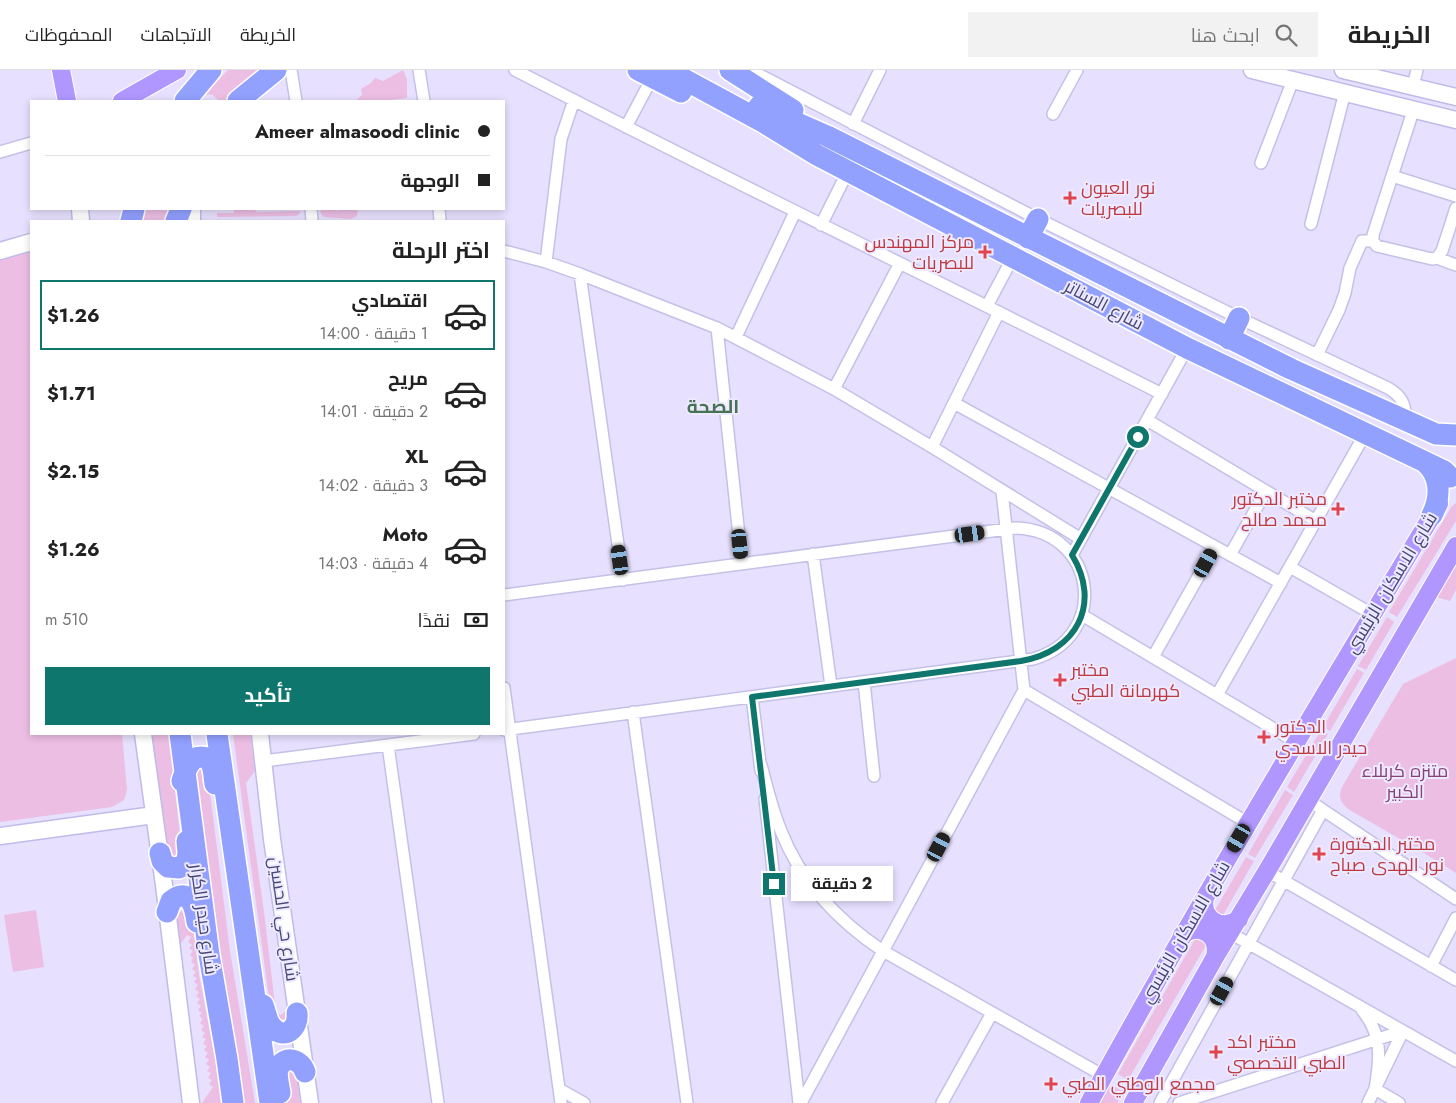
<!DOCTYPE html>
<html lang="ar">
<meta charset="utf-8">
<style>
:root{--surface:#fff;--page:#f2f2f2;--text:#222;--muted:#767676;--line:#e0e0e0;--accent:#0f766e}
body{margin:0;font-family:Jost,Cairo,sans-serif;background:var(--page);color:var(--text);direction:rtl;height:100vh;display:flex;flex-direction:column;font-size:19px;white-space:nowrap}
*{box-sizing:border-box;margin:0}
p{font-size:16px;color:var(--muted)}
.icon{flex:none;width:28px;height:28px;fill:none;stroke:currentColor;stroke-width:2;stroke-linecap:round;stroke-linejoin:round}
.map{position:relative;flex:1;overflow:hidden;direction:ltr}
.side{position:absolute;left:30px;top:150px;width:475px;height:515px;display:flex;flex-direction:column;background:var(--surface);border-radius:0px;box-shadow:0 2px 8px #0003;direction:rtl}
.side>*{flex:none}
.guide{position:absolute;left:30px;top:30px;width:475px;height:110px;border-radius:0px;box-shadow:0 2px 8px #0003;direction:rtl;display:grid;align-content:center;height:110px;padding:0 15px;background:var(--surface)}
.end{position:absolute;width:22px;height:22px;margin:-11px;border:6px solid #0f766e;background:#fff;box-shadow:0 0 0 2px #fff}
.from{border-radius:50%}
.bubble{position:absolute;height:35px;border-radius:0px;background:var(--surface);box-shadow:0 2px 8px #0003;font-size:16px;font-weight:700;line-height:35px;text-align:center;direction:rtl}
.car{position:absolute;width:15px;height:30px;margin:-15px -8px;border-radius:6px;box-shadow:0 0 4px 1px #0007;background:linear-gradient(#222 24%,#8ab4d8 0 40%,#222 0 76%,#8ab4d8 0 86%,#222 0)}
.guide b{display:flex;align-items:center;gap:18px;height:48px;font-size:19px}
.guide b+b{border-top:1px solid var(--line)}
.guide i{width:12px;height:12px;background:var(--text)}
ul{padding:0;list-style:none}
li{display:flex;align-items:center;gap:15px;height:70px;margin:0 10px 8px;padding:0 5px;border:2px solid transparent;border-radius:0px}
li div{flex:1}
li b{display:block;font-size:19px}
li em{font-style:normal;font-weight:700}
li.selected{border-color:var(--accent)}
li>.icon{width:45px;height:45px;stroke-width:1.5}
h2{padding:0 15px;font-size:22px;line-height:60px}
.pay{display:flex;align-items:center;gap:12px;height:55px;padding:0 15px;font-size:19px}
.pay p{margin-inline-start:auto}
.action{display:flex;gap:10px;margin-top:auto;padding:10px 15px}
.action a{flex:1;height:58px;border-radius:0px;background:var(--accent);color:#fff;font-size:20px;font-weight:700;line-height:58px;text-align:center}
header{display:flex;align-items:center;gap:30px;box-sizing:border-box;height:70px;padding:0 25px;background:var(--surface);border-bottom:1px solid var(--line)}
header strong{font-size:24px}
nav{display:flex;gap:28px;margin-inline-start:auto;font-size:18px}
.search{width:350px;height:45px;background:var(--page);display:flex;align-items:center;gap:12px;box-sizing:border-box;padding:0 18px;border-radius:0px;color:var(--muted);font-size:19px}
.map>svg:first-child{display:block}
</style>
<header>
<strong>الخريطة</strong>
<div class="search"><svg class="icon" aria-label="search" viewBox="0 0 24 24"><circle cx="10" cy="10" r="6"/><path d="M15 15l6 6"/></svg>ابحث هنا</div>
<nav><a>الخريطة</a><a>الاتجاهات</a><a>المحفوظات</a></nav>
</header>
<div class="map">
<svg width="1456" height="1033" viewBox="0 0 1456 1033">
<rect width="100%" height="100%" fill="#e7e0fe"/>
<path fill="#ecbee3" d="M228 0H258L225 31H219L213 25 205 24Z
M403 0 407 9V28L383 31H355L362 25 361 19 371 13 375 8 383 11Z
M145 139H171L167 151H142Z
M234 139H255L256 142 300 141V143L296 146 217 147V143H234Z
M320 139H334L337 141 341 139H358L357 146 351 149 324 147 321 144Z
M31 180V664H122L127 720 124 730 112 737 0 752V189Z
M1456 433V451L1397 547 1389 542 1452 436Z
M1456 492V520L1450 531 1436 527 1439 517 1443 518 1442 510 1446 507H1449L1447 503Z
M1387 547 1394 552 1366 600 1358 596Z
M1456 588V803L1419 780 1348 739C1340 732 1338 727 1342 717L1403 614Z
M1357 599 1364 603 1330 661 1323 657Z
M1321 660 1328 664 1294 722 1287 717Z
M149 664H171L175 721 182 783V785L168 790Z
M233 664H250L255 701 246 713 264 842 276 943 281 945 288 939V949L272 950Z
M199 696 207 699 230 881 255 1033H244L215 848 195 701Z
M1285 720 1293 725 1255 788 1248 784Z
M1246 787 1254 791 1222 847 1214 842Z
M36 840 44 897 13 902 4 845Z
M182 841H185L192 850 199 905 218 1004 221 1033H202L213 1017 209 1014 212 1010 208 1008 211 1003 207 1001 210 997 206 994 209 990 205 987 208 983 204 980 207 976 203 974 206 969 202 967 205 963 201 960 204 956 200 953 203 949 199 946 202 943 198 940 201 936 197 933 200 929 196 926 199 922 195 919 198 915 194 912 197 908 193 906 196 902 192 899 195 895 191 892 193 888 190 885 193 881 189 878 192 875 188 872 191 867 187 865 177 879 174 852 176 843Z
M1202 857 1213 863 1128 1010 1118 1004Z
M290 999 297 1004 300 1033H285L283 1011Z
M1110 1014 1123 1021 1117 1033H1100Z"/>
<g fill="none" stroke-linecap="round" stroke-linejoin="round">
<defs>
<path id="street" d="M291 0 296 31
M419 0 424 31
M515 0C730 111 947 215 1162 324
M750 0 1038 149 1239 248 1388 318C1402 326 1406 335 1405 351
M1413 16 1417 0
M1414 38 1373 165V171L1377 176 1432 189 1437 188 1442 181 1456 138
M1053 44 1077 0
M853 54 880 0
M626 57 652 8
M0 82 31 73
M1261 93 1293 10
M1392 106 1456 126
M311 139 312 151
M439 139 440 151
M1311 154 1345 22
M821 155 848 101
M504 181 546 192 580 204 717 258 834 319 932 377 1081 469
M1437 188 1456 195
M546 192 561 69 574 30
M580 204 623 510
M987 236 1013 187
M717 258 742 494
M736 267 795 142
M1317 285 1339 240 1345 223 1350 198 1362 171H1373
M834 319 900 193
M954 333 1281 513
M1147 350 1316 451
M932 377 999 242
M813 484 831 616
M1072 485 1187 278
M1230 485 1266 421
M1290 497 1372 544
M504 525 1015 458C1097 460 1111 567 1033 589L504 660
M1082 545 1296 672
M1153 587 1215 477
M864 612 874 706
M504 618 561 1033
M1024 620 1248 753
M1217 625 1365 364
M752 627 761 701
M633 642 687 1033
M388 675 438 1033
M264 691 474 664
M761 695C767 717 772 740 781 761 801 812 838 851 883 881L1104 1006
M765 729 799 1033
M1308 730 1456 829
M1267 801 1456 910
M1230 863 1456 991
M1431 896 1456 848
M1362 940C1383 965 1380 989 1375 1019L1399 1033
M559 1019 584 1033
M801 1033 1024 620 1002 421
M942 1033 992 943
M1160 1033 1323 740
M1179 1033 1403 961
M1368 1033 1403 961"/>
<path id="secondary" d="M1252 0 1456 50
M1343 0 1456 27
M80 139 81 151
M192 139V151
M0 181 31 172
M143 664 164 815 191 1033
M260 664 272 769 310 1033
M0 766 154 745"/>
<path id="primary" d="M61 0 67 31
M122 31 177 0
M1205 827C1200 849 1222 862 1239 849
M1182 865C1200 852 1220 865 1215 887
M1089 1033C1200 830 1320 632 1439 434
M1133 1033 1215 887 1267 801 1456 476"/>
<path id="highway" d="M638 0 681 22
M667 0 763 52 817 85 1187 278 1444 401 1450 407
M730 0 793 40
M185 31 211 0
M238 31 276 0
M759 36 827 66 1291 299 1436 364 1456 365
M131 151 134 139
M176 151 181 139
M1028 168 1038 149
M1229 269 1239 248
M1425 392C1441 406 1441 427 1432 445
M180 664 209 885 227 989 233 1033
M217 664 270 1033
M182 711C185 702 189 687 201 687 206 687 209 689 211 693 214 699 214 707 215 714
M160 783 162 791 168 797 179 798 187 792 188 782 187 771
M167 842 171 831C190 816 195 837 197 852
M263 935C266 943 267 952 272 957 285 971 299 958 297 943
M280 1023C279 1016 276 1005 278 999 284 984 301 989 305 1002"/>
</defs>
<use href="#street" stroke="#c4c1e8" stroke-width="14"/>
<use href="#secondary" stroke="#bfbbea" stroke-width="19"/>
<use href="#primary" stroke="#fff" stroke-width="20"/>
<use href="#highway" stroke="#fff" stroke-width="24"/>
<use href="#street" stroke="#fff" stroke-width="11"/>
<use href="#secondary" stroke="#fff" stroke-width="16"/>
<use href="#primary" stroke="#af97ff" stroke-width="18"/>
<use href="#highway" stroke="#92a0fe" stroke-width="21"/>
</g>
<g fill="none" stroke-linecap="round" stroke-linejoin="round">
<path stroke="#0f766e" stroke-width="6" d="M774 814 752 627 1021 591C1076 582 1102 534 1072 485L1138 367"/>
</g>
<g fill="#e0444e" stroke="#ede9ff" stroke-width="2">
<path d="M1067.5 120.5h5v5h5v5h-5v5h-5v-5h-5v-5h5z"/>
<path d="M982.5 174.5h5v5h5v5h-5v5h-5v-5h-5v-5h5z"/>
<path d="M1335.5 431.5h5v5h5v5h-5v5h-5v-5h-5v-5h5z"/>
<path d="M1057.5 602.5h5v5h5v5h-5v5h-5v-5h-5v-5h5z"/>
<path d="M1261.5 659.5h5v5h5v5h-5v5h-5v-5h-5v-5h5z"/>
<path d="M1316.5 776.5h5v5h5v5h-5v5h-5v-5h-5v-5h5z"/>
<path d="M1213.5 974.5h5v5h5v5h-5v5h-5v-5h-5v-5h5z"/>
<path d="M1048.5 1006.5h5v5h5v5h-5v5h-5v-5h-5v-5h5z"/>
</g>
<g text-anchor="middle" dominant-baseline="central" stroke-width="4" stroke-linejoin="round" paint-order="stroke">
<g font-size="18" fill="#be3a42" stroke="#ede9ff" text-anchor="start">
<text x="1081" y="118">نور العيون<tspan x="1081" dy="21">للبصريات</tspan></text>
<text x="974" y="172" text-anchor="end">مركز المهندس<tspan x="974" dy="21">للبصريات</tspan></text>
<text x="1327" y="429" text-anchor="end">مختبر الدكتور<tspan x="1327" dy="21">محمد صالح</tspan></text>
<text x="1071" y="600">مختبر<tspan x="1071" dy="21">كهرمانة الطبي</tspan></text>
<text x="1275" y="657">الدكتور<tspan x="1275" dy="21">حيدر الاسدي</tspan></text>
<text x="1330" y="774">مختبر الدكتورة<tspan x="1330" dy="21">نور الهدى صباح</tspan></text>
<text x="1227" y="972">مختبر اكد<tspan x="1227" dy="21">الطبي التخصصي</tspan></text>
<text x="1062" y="1014">مجمع الوطني الطبي</text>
</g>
<g font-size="18" fill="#464777" stroke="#ede9ff">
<text transform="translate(1104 235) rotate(28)">شارع السناتر</text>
<text transform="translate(1391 513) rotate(-59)">شارع الاسكان الرئيسي</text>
<text transform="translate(204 849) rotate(82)">شارع حيدر الكرار</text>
<text transform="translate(284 849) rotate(82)">شارع حي الحسين</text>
<text transform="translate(1185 862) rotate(-60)">شارع الاسكان الرئيسي</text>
</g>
<g font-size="18" fill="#8a4174" stroke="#ede9ff">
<text x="1405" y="701">متنزه كربلاء<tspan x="1405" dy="21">الكبير</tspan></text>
</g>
<g font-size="19" font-weight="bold" fill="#487254" stroke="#ede9ff">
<text x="713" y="336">الصحة</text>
</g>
</g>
</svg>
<i class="end from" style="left:1138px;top:367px"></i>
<i class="end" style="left:774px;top:814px"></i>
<div class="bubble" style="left:791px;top:796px;width:102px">2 دقيقة</div>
<i class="car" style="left:970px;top:464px;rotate:82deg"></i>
<i class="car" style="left:740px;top:474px;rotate:174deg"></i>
<i class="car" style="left:620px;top:490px;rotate:352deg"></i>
<i class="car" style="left:1206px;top:493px;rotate:29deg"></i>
<i class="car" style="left:1239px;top:768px;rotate:210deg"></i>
<i class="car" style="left:939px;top:777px;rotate:28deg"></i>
<i class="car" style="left:1222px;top:921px;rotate:29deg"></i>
<div class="guide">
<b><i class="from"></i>Ameer almasoodi clinic</b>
<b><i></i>الوجهة</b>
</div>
<section class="side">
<h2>اختر الرحلة</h2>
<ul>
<li class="selected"><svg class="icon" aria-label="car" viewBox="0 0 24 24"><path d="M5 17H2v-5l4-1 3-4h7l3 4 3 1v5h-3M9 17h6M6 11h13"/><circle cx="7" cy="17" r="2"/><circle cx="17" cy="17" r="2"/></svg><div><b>اقتصادي</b><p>1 دقيقة · 14:00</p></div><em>$1.26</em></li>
<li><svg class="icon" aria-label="car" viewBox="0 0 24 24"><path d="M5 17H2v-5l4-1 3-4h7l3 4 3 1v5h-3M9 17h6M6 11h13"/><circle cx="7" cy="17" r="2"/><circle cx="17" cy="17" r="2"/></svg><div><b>مريح</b><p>2 دقيقة · 14:01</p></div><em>$1.71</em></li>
<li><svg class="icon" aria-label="car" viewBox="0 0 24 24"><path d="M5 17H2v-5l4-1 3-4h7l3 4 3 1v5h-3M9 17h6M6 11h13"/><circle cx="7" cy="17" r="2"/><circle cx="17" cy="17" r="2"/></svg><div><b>XL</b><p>3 دقيقة · 14:02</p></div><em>$2.15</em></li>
<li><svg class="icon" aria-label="car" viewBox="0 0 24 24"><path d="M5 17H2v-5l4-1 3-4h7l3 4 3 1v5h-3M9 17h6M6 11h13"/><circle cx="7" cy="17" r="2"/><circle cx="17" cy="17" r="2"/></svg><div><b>Moto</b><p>4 دقيقة · 14:03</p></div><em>$1.26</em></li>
</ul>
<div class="pay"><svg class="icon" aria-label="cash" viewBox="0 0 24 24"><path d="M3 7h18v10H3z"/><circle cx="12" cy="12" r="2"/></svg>نقدًا<p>510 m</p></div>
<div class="action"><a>تأكيد</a></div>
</section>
</div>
